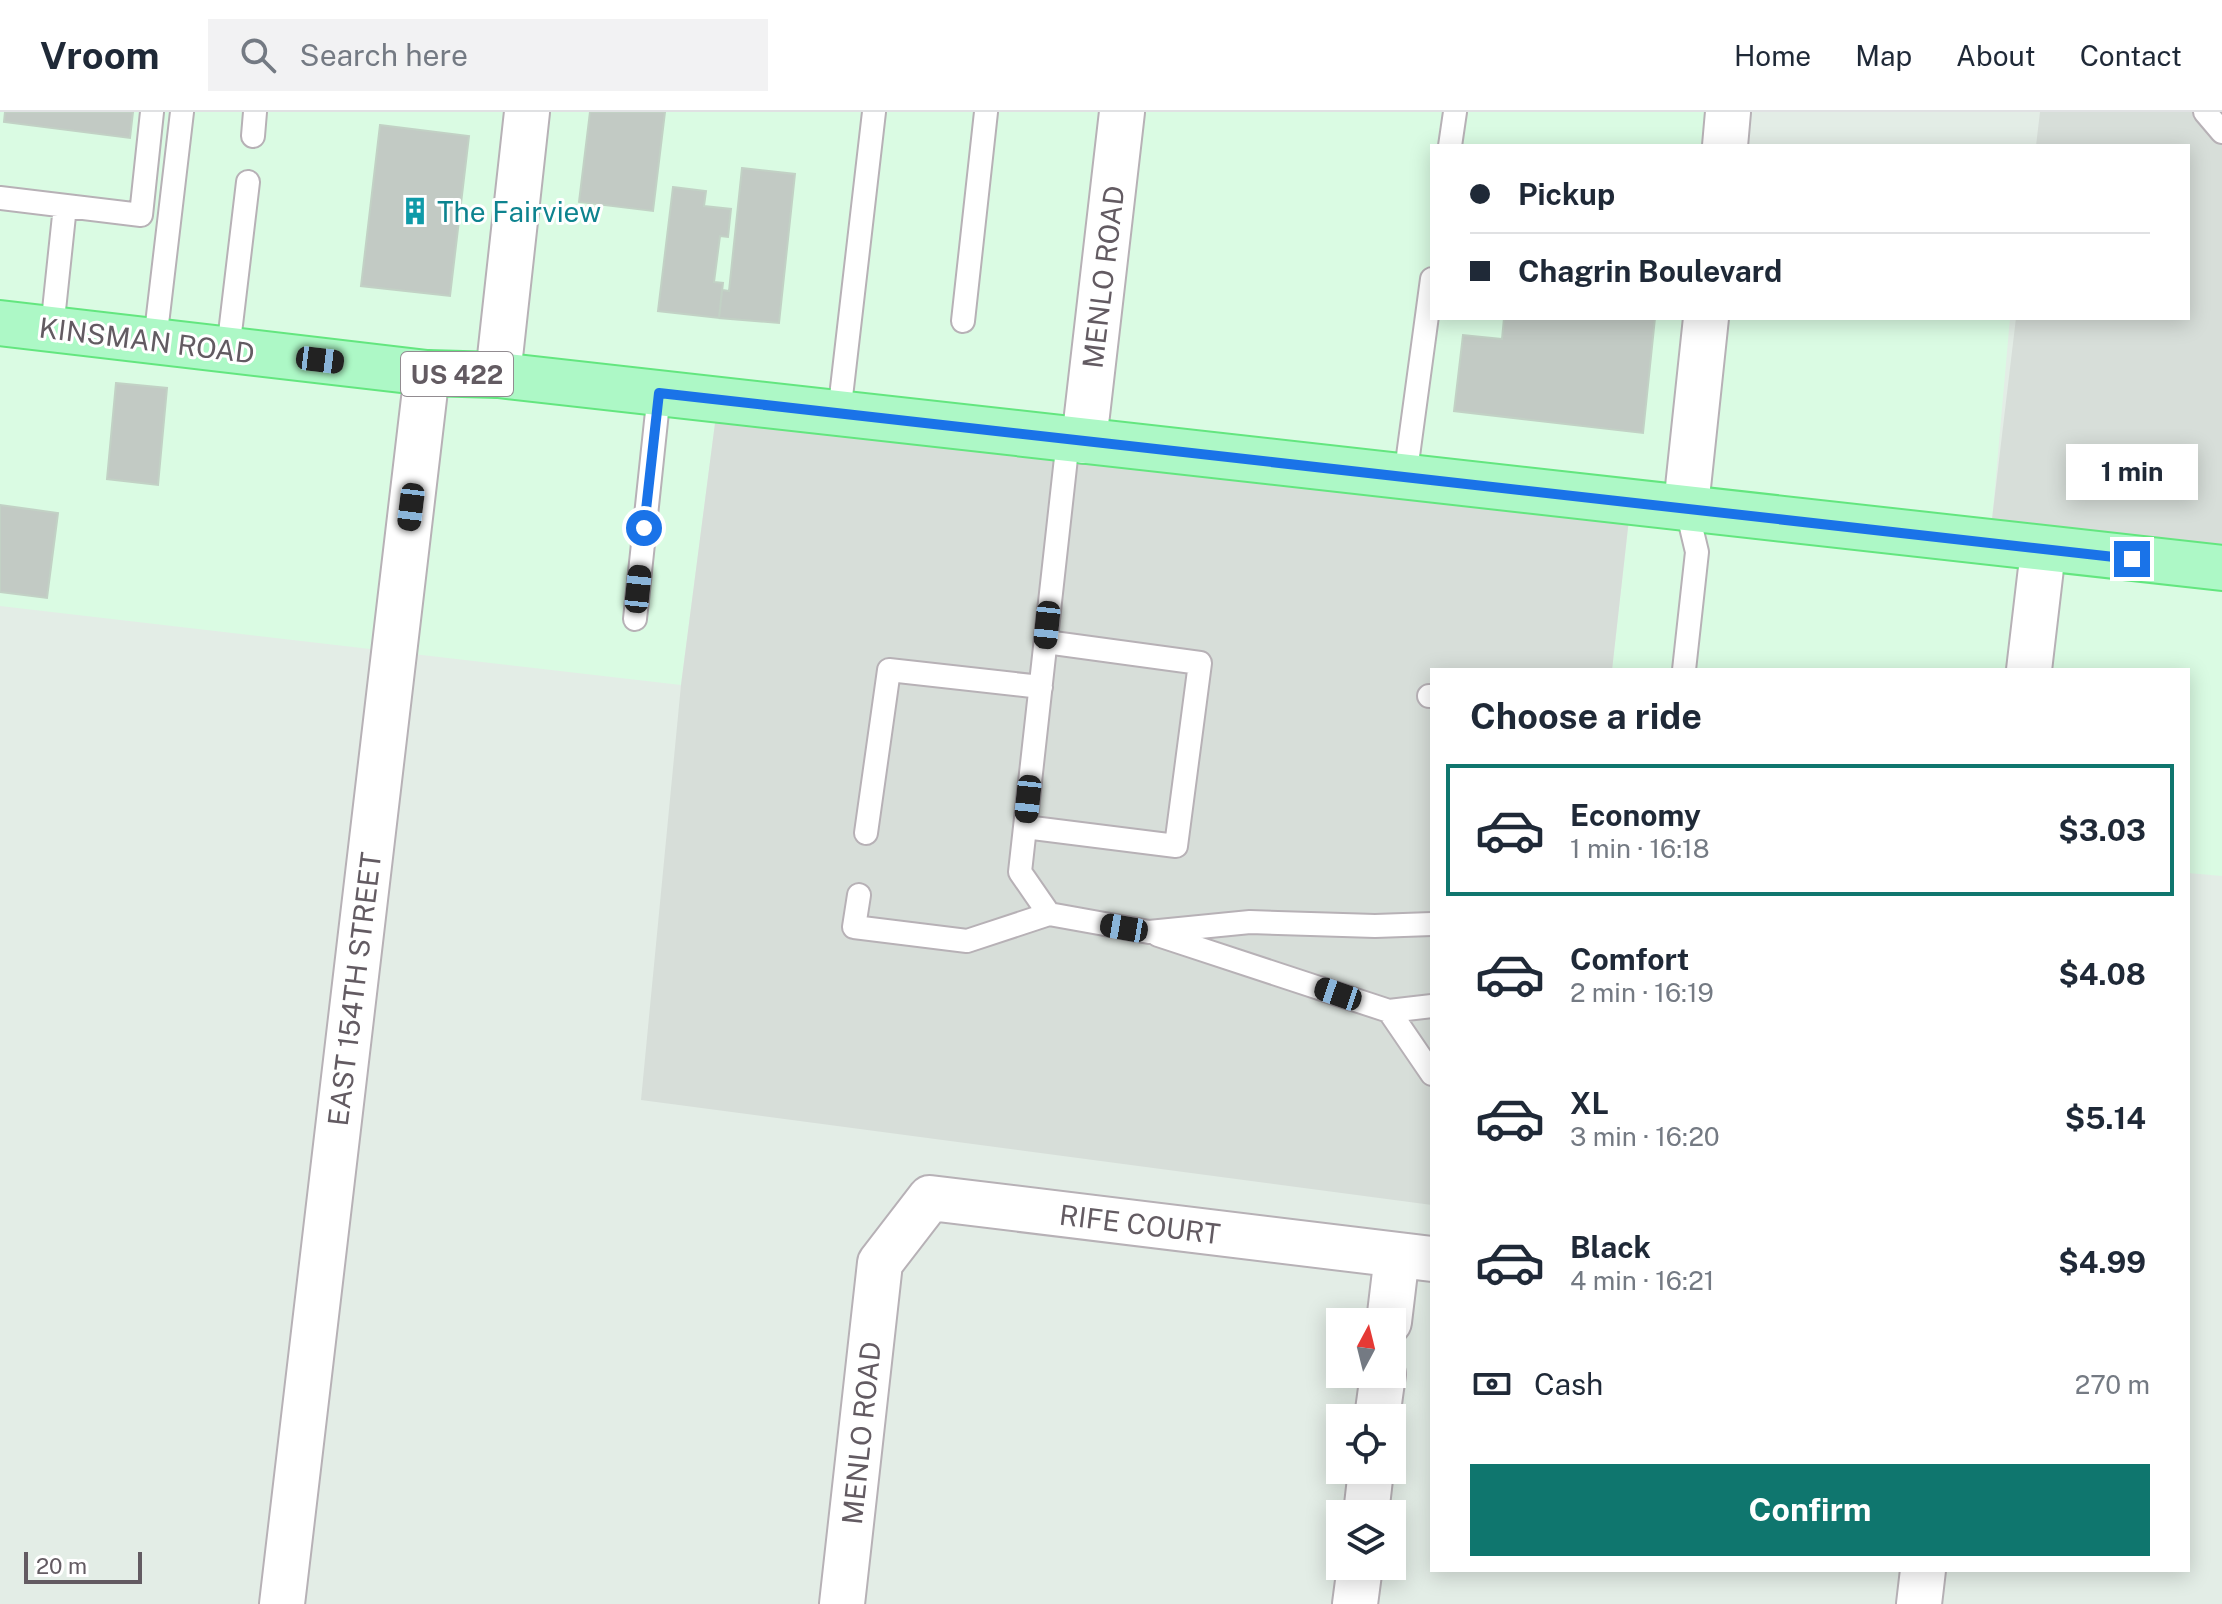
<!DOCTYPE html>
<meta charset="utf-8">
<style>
:root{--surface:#fff;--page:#f2f2f3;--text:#1f2937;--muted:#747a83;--line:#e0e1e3;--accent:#0f766e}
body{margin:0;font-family:"Public Sans",sans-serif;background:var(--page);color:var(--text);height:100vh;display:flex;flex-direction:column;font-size:30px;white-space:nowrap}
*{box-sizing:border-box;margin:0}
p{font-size:26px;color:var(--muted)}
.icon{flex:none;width:44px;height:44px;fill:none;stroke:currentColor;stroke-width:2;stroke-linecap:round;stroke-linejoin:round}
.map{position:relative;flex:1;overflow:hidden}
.side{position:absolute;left:1430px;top:556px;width:760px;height:904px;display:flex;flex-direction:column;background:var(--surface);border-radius:0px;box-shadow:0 4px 20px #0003}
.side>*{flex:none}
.guide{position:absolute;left:1430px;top:32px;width:760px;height:176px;border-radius:0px;box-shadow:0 4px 20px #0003;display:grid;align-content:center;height:176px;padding:0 40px;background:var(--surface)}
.needle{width:52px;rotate:7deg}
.fabs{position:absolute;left:1326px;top:1196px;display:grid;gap:16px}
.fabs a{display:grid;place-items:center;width:80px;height:80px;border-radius:0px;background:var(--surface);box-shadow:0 4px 20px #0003;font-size:40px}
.scale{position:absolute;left:24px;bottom:20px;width:118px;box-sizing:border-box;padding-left:8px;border:4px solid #635b62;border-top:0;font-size:22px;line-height:28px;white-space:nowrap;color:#635b62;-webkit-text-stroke:6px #fff;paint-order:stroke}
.end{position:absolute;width:36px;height:36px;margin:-18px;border:10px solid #1a73e8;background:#fff;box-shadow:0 0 0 4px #fff}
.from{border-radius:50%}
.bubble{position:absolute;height:56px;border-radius:0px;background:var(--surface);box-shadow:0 4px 20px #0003;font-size:26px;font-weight:700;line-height:56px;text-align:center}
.car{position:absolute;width:24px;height:48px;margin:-24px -12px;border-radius:10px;box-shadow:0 0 6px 2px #0007;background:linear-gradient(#222 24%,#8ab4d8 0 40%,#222 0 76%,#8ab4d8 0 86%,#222 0)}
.guide b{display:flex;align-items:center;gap:28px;height:76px;font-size:30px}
.guide b+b{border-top:2px solid var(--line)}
.guide i{width:20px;height:20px;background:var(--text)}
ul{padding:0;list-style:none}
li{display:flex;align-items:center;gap:24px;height:132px;margin:0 16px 12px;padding:0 24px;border:4px solid transparent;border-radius:0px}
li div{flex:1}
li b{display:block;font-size:30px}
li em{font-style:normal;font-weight:700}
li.active{border-color:var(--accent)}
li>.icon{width:72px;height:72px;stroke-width:1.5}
h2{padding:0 40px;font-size:36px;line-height:96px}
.pay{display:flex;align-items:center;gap:20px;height:88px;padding:0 40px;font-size:30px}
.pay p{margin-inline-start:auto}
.primary-button{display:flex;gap:16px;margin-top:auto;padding:16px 40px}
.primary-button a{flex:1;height:92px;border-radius:0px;background:var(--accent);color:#fff;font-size:32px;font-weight:700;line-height:92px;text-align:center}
header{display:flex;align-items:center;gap:48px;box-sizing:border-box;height:112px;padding:0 40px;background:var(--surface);border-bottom:2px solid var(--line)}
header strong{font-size:38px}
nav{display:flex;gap:44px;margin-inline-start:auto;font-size:28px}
.search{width:560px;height:72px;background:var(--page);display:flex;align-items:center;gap:20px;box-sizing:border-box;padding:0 28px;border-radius:0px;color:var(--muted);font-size:30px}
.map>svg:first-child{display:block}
</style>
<header>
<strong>Vroom</strong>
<div class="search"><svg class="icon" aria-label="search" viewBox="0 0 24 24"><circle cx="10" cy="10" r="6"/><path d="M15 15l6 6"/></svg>Search here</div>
<nav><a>Home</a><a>Map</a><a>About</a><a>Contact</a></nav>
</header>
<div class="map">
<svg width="2222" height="1492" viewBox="0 0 2222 1492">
<rect width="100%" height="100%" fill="#e3ede6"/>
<path fill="#dafbe3" d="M0 0H1728L1725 34H1432V206H2010L1990 432 2222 456V764L2188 761V558H1612L1631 389 718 289 681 573 0 494Z"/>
<path fill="#d7ded9" d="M2040 0H2222V458L1989 432 2016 206H2188V34H2036Z
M718 288 1631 389 1612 558H1432V1093L641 988 681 573Z"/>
<path fill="#c2cac4" stroke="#c2d1c5" stroke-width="2" d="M5 0H133L130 26 4 10Z
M590 0H665L653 99 579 90Z
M380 13 469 24 450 184 361 174Z
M742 56 795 62 779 211 719 206 722 178 729 179Z
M673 75 706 79 704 94 731 97 728 125 720 124 714 170 723 171 719 206 658 199Z
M1504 206H1655L1643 321 1454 299 1463 223 1502 227Z
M116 271 167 276 158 373 107 367Z
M0 393 58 401 47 486 0 480Z"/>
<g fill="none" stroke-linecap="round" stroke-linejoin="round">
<defs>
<path id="lane" d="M2205 0 2222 20
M253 24 255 0
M1450 34 1455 0
M0 86 141 103 152 0
M963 209 986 0
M52 217 65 94
M155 229 182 0
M228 238 248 70
M839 302 874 0
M1068 328 1020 760 1049 802 1149 820 1250 810 1375 814 1432 812
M1405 366 1432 167
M635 507 659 281
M1684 558 1697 440 1686 394
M1429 584H1432
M1025 715 1176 734 1200 551 1046 530
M866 721 889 558 1041 575
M859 783 854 815 967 829 1049 802
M1158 823 1389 899 1432 894
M1389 899 1432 962"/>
<path id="street" d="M1725 34 1728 0
M498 263 527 0
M1084 329 1122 0
M1686 394 1706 206
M2029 558 2043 439
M1389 1210 1397 1143
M1377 1306 1383 1262
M1366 1402 1371 1358
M282 1492 427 261
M842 1492 880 1151 930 1086 1432 1147
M1355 1492 1360 1454
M1919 1492 1923 1458"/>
<path id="primary" d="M0 211 427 261 498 263 2222 456"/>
</defs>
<use href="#lane" stroke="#b7b1b6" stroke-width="26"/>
<use href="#street" stroke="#b7b1b6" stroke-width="48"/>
<use href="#primary" stroke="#63e67f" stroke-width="48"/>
<use href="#lane" stroke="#fff" stroke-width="22"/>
<use href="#street" stroke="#fff" stroke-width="44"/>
<use href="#primary" stroke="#adf8c6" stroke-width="44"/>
</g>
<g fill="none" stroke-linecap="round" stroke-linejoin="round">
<path stroke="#1a73e8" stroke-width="10" d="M644 416 659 281 2132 447"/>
</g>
<defs>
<symbol id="building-bare" viewBox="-9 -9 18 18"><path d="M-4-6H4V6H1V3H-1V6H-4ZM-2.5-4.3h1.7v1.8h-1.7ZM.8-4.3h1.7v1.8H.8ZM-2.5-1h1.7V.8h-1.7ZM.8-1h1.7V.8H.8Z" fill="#0f9aa8" stroke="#fff" stroke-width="2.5" paint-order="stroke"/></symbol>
</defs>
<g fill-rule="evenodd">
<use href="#building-bare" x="395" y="79" width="40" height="40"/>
</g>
<g text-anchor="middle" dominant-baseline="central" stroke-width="6" stroke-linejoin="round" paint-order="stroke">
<rect fill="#fff" stroke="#928c91" stroke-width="2" x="401" y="240" width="112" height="44" rx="6"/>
<g font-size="26" font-weight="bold" fill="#635b62">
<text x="457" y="262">US 422</text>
</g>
<g font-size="28" fill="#0d838f" stroke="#fff" text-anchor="start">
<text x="437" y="99">The Fairview</text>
</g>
<g font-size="28" fill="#635b62" stroke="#fff">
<text transform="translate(1103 165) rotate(-83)">MENLO ROAD</text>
<text transform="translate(147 228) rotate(7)">KINSMAN ROAD</text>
<text transform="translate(354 877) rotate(-83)">EAST 154TH STREET</text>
<text transform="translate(1140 1112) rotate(7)">RIFE COURT</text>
<text transform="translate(861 1321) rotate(-84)">MENLO ROAD</text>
</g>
</g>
</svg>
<div class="fabs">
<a><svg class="needle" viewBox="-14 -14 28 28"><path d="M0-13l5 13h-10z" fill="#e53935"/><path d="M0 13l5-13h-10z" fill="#747a83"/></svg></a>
<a><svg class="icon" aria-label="locate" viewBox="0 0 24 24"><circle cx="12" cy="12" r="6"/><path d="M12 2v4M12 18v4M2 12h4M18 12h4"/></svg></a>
<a><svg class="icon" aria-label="layers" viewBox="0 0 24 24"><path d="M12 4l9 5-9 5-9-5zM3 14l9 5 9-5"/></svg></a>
</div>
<div class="scale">20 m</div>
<i class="end from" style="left:644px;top:416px"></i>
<i class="end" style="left:2132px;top:447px"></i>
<div class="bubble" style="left:2066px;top:332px;width:132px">1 min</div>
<i class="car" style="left:320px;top:248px;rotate:97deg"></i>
<i class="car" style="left:411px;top:395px;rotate:187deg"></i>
<i class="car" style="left:638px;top:477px;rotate:6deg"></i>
<i class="car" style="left:1047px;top:513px;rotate:186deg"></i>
<i class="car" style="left:1028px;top:687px;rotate:186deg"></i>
<i class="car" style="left:1124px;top:816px;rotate:280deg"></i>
<i class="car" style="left:1338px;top:882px;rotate:289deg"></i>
<div class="guide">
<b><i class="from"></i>Pickup</b>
<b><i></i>Chagrin Boulevard</b>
</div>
<section class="side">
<h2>Choose a ride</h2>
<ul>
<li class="active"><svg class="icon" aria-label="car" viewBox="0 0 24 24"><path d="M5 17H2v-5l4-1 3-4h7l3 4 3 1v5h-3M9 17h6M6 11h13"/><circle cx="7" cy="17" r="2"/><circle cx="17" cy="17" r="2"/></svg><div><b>Economy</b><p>1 min · 16:18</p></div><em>$3.03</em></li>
<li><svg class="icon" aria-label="car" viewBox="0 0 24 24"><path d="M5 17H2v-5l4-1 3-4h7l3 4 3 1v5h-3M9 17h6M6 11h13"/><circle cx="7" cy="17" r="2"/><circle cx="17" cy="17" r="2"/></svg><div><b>Comfort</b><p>2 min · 16:19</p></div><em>$4.08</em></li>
<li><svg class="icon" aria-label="car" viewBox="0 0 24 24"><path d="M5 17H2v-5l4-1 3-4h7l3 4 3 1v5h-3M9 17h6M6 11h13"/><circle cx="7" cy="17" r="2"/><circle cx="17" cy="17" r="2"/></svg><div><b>XL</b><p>3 min · 16:20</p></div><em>$5.14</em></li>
<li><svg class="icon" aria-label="car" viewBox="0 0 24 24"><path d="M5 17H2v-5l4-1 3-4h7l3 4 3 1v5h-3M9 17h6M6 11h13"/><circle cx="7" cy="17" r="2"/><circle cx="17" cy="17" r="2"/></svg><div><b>Black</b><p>4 min · 16:21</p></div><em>$4.99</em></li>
</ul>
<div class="pay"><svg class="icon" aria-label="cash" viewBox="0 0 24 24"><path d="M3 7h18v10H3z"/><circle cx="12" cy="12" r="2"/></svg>Cash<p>270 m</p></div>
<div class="primary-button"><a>Confirm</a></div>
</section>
</div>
